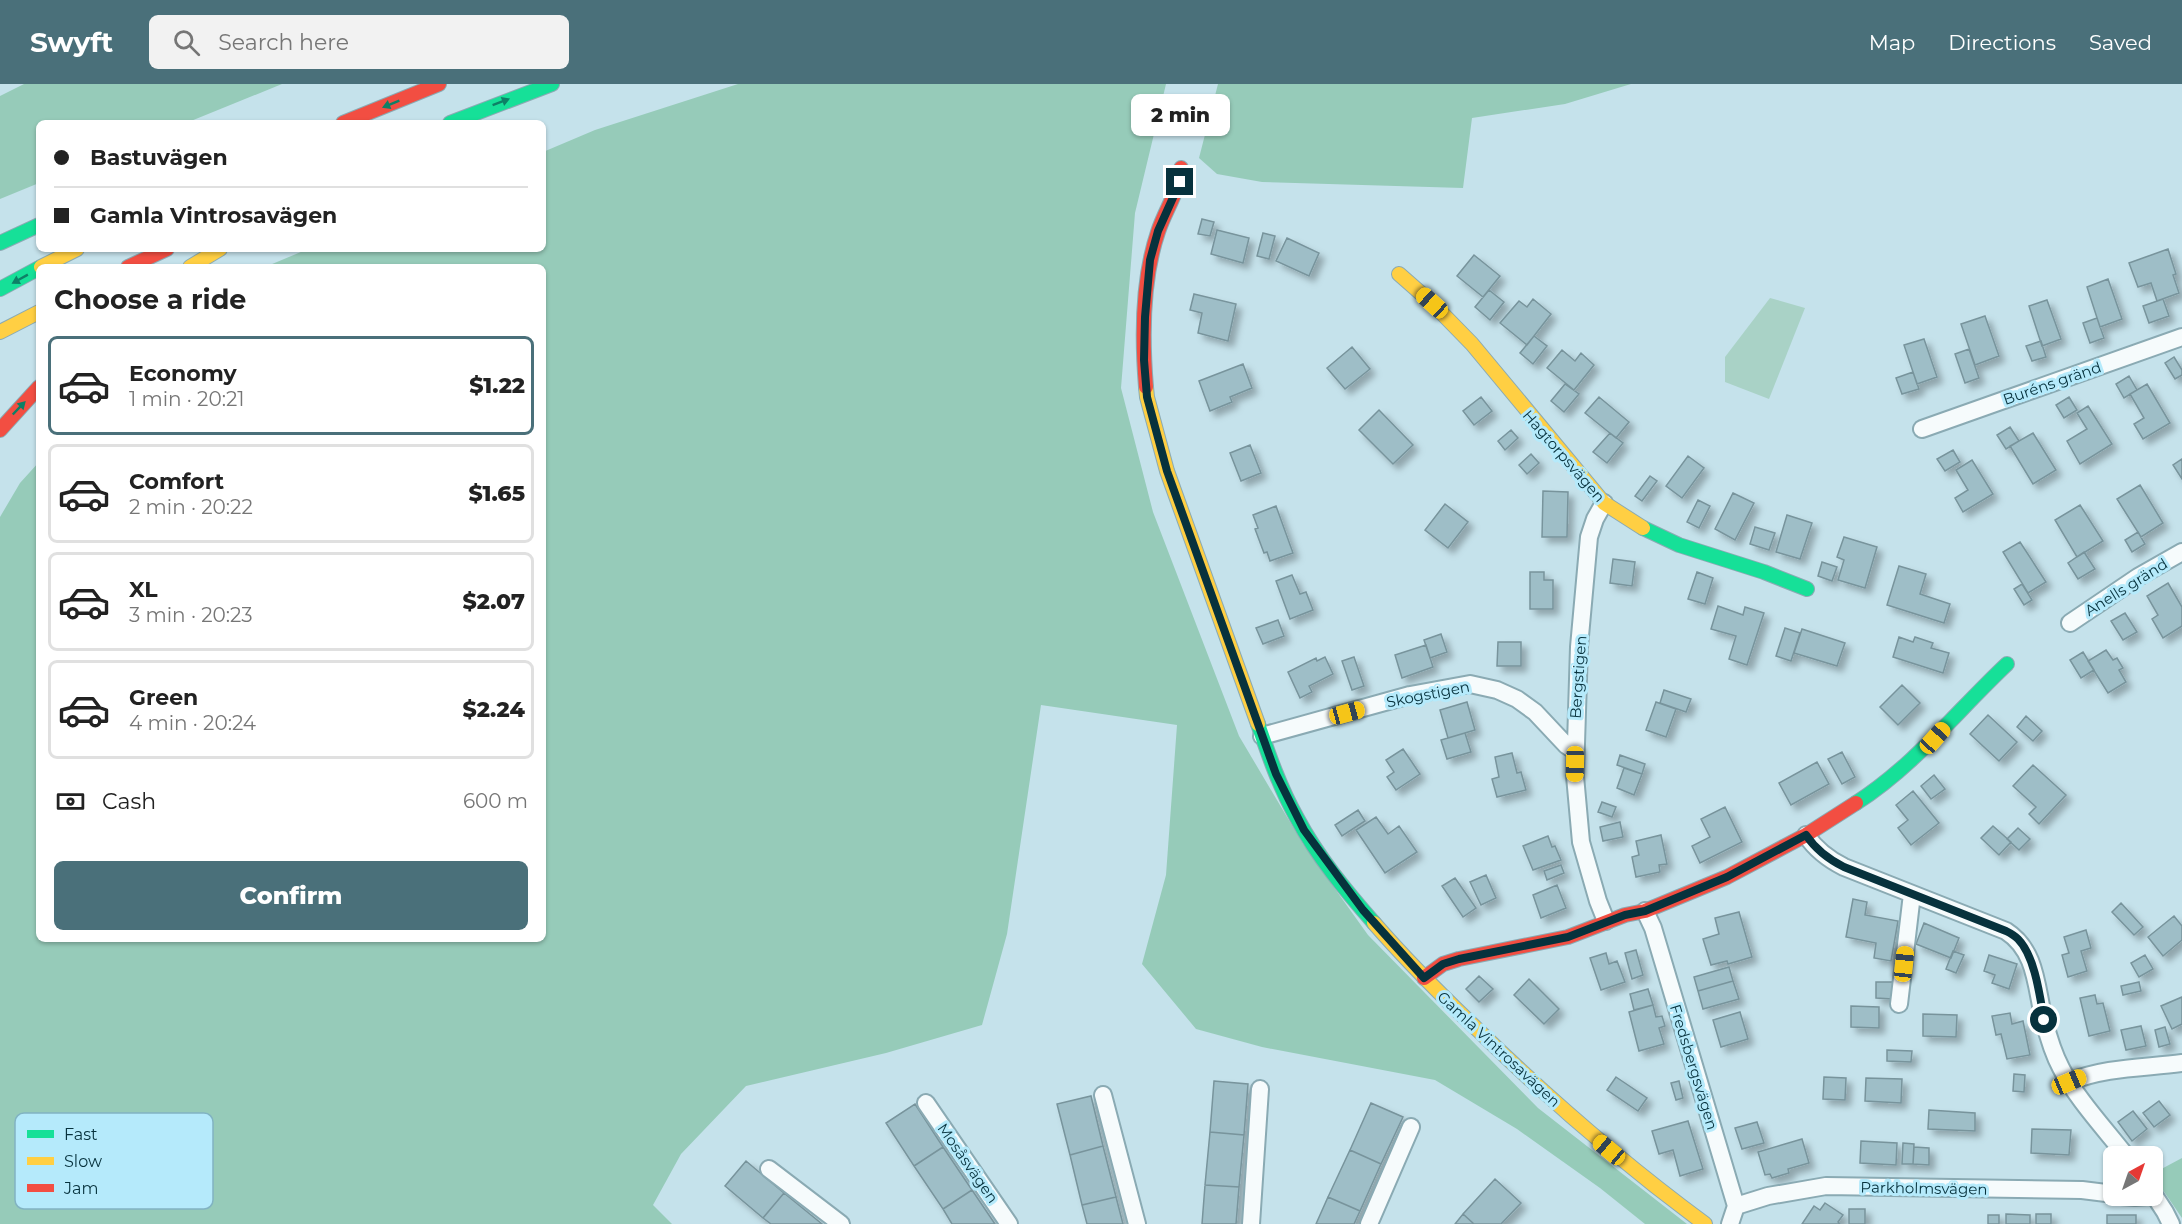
<!DOCTYPE html>
<meta charset="utf-8">
<style>
:root{--surface:#fff;--page:#f2f2f2;--text:#222;--muted:#767676;--line:#e0e0e0;--accent:#4a707a}
body{margin:0;font-family:Montserrat,sans-serif;background:var(--page);color:var(--text);height:100vh;display:flex;flex-direction:column;font-size:22px;white-space:nowrap}
*{box-sizing:border-box;margin:0}
p{font-size:20px;color:var(--muted)}
.icon{flex:none;width:33px;height:33px;fill:none;stroke:currentColor;stroke-width:2;stroke-linecap:round;stroke-linejoin:round}
.map{position:relative;flex:1;overflow:hidden}
.drawer{position:absolute;left:36px;top:180px;width:510px;height:678px;display:flex;flex-direction:column;background:var(--surface);border-radius:9px;box-shadow:0 2px 4px #0004}
.drawer>*{flex:none}
.hud{position:absolute;left:36px;top:36px;width:510px;height:132px;border-radius:9px;box-shadow:0 2px 4px #0004;display:grid;align-content:center;height:132px;padding:0 18px;background:var(--surface)}
.needle{width:39px;rotate:40deg}
.controls{position:absolute;left:2103px;top:1062px;display:grid;gap:12px}
.controls a{display:grid;place-items:center;width:60px;height:60px;border-radius:9px;background:var(--surface);box-shadow:0 2px 4px #0004;font-size:30px}
.end{position:absolute;width:27px;height:27px;margin:-14px;border:8px solid #07323d;background:#fff;box-shadow:0 0 0 3px #fff}
.from{border-radius:50%}
.bubble{position:absolute;height:42px;border-radius:9px;background:var(--surface);box-shadow:0 2px 4px #0004;font-size:20px;font-weight:800;line-height:42px;text-align:center}
.car{position:absolute;width:18px;height:36px;margin:-18px -9px;border-radius:8px;box-shadow:0 0 4px 2px #0007;background:linear-gradient(#f5c518 24%,#345 0 40%,#f5c518 0 76%,#345 0 86%,#f5c518 0)}
.hud b{display:flex;align-items:center;gap:21px;height:57px;font-size:22px}
.hud b+b{border-top:2px solid var(--line)}
.hud i{width:15px;height:15px;background:var(--text)}
ul{padding:0;list-style:none}
li{display:flex;align-items:center;gap:18px;height:99px;margin:0 12px 9px;padding:0 6px;border:3px solid var(--line);border-radius:9px}
li div{flex:1}
li b{display:block;font-size:22px}
li em{font-style:normal;font-weight:800}
li.active{border-color:var(--accent)}
li>.icon{width:54px;height:54px;stroke-width:1.5}
h2{padding:0 18px;font-size:27px;line-height:72px}
.pay{display:flex;align-items:center;gap:15px;height:66px;padding:0 18px;font-size:22px}
.pay p{margin-inline-start:auto}
.primary-button{display:flex;gap:12px;margin-top:auto;padding:12px 18px}
.primary-button a{flex:1;height:69px;border-radius:9px;background:var(--accent);color:#fff;font-size:24px;font-weight:800;line-height:69px;text-align:center}
header{display:flex;align-items:center;gap:36px;box-sizing:border-box;height:84px;padding:0 30px;background:var(--accent);color:#fff}
header strong{font-size:28px}
nav{display:flex;gap:33px;margin-inline-start:auto;font-size:21px}
.search{width:420px;height:54px;background:var(--page);display:flex;align-items:center;gap:15px;box-sizing:border-box;padding:0 21px;border-radius:9px;color:var(--muted);font-size:22px}
.map>svg:first-child{display:block}
</style>
<header>
<strong>Swyft</strong>
<div class="search"><svg class="icon" aria-label="search" viewBox="0 0 24 24"><circle cx="10" cy="10" r="6"/><path d="M15 15l6 6"/></svg>Search here</div>
<nav><a>Map</a><a>Directions</a><a>Saved</a></nav>
</header>
<div class="map">
<svg width="2182" height="1140" viewBox="0 0 2182 1140">
<defs>
<filter id="shadow"><feDropShadow dx="5.5" dy="5.5" stdDeviation="3" flood-color="#0004"/></filter>
</defs>
<rect width="100%" height="100%" fill="#c5e2eb"/>
<path fill="#a9d2c6" d="M1770 214 1805 224 1769 315 1725 298V273Z"/>
<path fill="#96cbb9" d="M24 0H282L186 39H39V99L0 115V12Z
M738 0H1166L1135 129 1121 304 1153 428 1239 652 1303 760 1368 851 1538 1024 1687 1140H1645L1600 1104 1517 1045 1435 996 1262 963 1196 945 1142 880 1166 791 1177 641 1041 621 1007 850 982 941 886 969 746 1002 681 1070 653 1121 672 1140H0V433L20 399 39 378V855H543V183H265L308 165H543V68L595 46Z
M1218 0H1631L1565 20 1472 34 1463 104 1262 98 1217 90 1199 74Z
M2182 1074V1134L2152 1090Z"/>
<path fill="#9ebec7" stroke="#78949c" stroke-width="1.5" filter="url(#shadow)" d="M1202 135 1214 138 1210 152 1198 150Z
M1217 146 1249 154 1243 179 1211 170Z
M1263 149 1275 152 1269 175 1257 172Z
M1287 154 1319 169 1309 192 1276 177Z
M2168 165 2176 190 2173 191 2179 209 2157 217 2151 199 2138 203 2129 179Z
M1474 171 1500 192 1483 213 1457 192Z
M2108 195 2122 235 2100 243 2087 203Z
M1489 206 1504 218 1490 236 1475 223Z
M1194 210 1236 220 1228 257 1198 249 1202 229 1190 226Z
M1533 215 1551 230 1527 261 1500 239 1519 217 1527 223Z
M2163 215 2169 232 2149 239 2143 222Z
M2047 216 2061 255 2042 262 2029 222Z
M1985 232 1999 272 1975 281 1961 240Z
M2097 234 2104 254 2090 259 2083 239Z
M1534 252 1547 262 1533 280 1520 269Z
M1924 255 1937 293 1917 300 1904 261Z
M2041 257 2046 273 2032 277 2026 262Z
M1352 263 1370 285 1345 305 1327 284Z
M1969 265 1979 294 1965 299 1955 270Z
M1562 266 1575 277 1581 269 1594 281 1574 306 1547 284Z
M2174 273 2182 286V291L2175 295 2165 279Z
M1243 280 1252 304 1230 313 1232 318 1210 327 1199 297Z
M1913 288 1919 305 1902 310 1896 294Z
M2129 292 2137 306 2124 314 2116 300Z
M1565 300 1579 310 1564 328 1551 317Z
M2147 300 2170 339 2143 355 2134 340 2144 334 2130 310Z
M1481 313 1492 327 1474 341 1463 327Z
M1599 313 1629 338 1616 354 1585 329Z
M2069 313 2077 326 2064 334 2056 321Z
M2088 322 2112 360 2080 380 2067 357 2087 345 2077 329Z
M1379 326 1413 361 1393 380 1359 346Z
M2010 343 2019 357 2006 365 1997 351Z
M1511 346 1518 354 1505 366 1498 357Z
M1610 349 1623 359 1607 379 1593 368Z
M2033 349 2056 386 2033 400 2010 362Z
M1250 361 1261 389 1241 397 1230 369Z
M1953 366 1960 378 1945 387 1937 375Z
M1531 370 1539 379 1527 390 1519 381Z
M1688 372 1704 384 1682 414 1666 402Z
M2182 375V395L2173 381Z
M1972 376 1993 410 1963 428 1955 414 1968 406 1956 386Z
M1650 392 1657 397 1642 417 1635 412Z
M2140 401 2163 439 2141 453 2117 415Z
M1543 407 1568 408 1567 453H1542Z
M1733 409 1754 419 1735 456 1715 445Z
M1698 416 1710 422 1699 444 1687 438Z
M1445 420 1468 438 1448 464 1425 446Z
M2080 421 2103 457 2077 473 2055 436Z
M1276 422 1293 469 1270 477 1267 468 1264 469 1255 445 1258 444 1253 431Z
M1787 431 1812 439 1800 475 1776 468Z
M1755 443 1775 449 1769 466 1750 460Z
M2138 448 2145 460 2132 468 2125 456Z
M1844 453 1877 463 1865 504 1838 496 1844 476 1837 473Z
M2020 458 2046 498 2028 509 2003 468Z
M2084 468 2095 485 2078 495 2068 479Z
M1613 475 1635 478 1632 502 1610 499Z
M1822 478 1837 483 1832 497 1818 492Z
M1899 482 1926 490 1920 510 1950 520 1944 539 1887 521Z
M1530 488H1544V496H1553V525H1530Z
M1697 488 1713 494 1705 520 1688 515Z
M1292 491 1300 510 1306 508 1313 526 1290 535 1276 497Z
M2168 499 2182 523V542L2163 554 2152 535 2158 531 2147 512Z
M2022 500 2032 516 2024 521 2014 505Z
M1718 522 1743 531 1745 523 1764 529 1747 581 1729 575 1736 552 1711 545Z
M2125 529 2137 548 2123 556 2111 537Z
M1278 536 1284 552 1263 560 1256 544Z
M1785 544 1800 549 1791 577 1776 572Z
M1802 545 1845 559 1837 582 1794 569Z
M1441 550 1447 568 1430 574 1424 556Z
M1899 553 1913 558 1915 553 1933 559 1931 564 1949 569 1943 589 1893 573Z
M1498 558H1521V582H1497Z
M1426 561 1433 583 1402 594 1395 571Z
M2106 566 2113 576 2117 574 2123 584 2119 586 2126 598 2108 609 2088 577Z
M2083 568 2094 586 2081 594 2070 576Z
M1325 573 1333 590 1309 602 1312 608 1300 614 1288 588 1316 574 1317 577Z
M1354 573 1364 602 1352 606 1342 577Z
M1902 601 1920 619 1898 641 1880 623Z
M1664 606 1691 615 1686 628 1660 619Z
M1467 618 1475 646 1448 654 1440 626Z
M1656 618 1676 625 1666 653 1646 646Z
M1988 631 2017 658 1999 677 1970 650Z
M2026 632 2042 647 2033 657 2017 643Z
M1465 649 1471 668 1447 675 1441 656Z
M1403 665 1420 690 1396 706 1387 693 1394 688 1386 676Z
M1842 668 1855 693 1842 700 1828 675Z
M1512 669 1517 689 1521 688 1526 706 1497 713 1492 695 1499 693 1495 673Z
M1620 671 1645 680 1642 690 1617 681Z
M1817 678 1829 700 1791 721 1779 699Z
M2033 681 2066 711 2039 740 2029 730 2036 723 2013 702Z
M1624 684 1642 690 1634 711 1617 704Z
M1934 691 1945 705 1931 715 1921 702Z
M1913 707 1939 739 1911 761 1898 744 1908 736 1896 721Z
M1602 718 1616 723 1612 733 1598 728Z
M1725 723 1742 758 1700 779 1692 762 1710 753 1701 735Z
M1358 726 1365 737 1342 752 1335 741Z
M1376 733 1388 750 1399 742 1417 768 1385 789 1356 746Z
M1620 738 1623 753 1603 757 1600 743Z
M1993 742 2011 758 1999 771 1981 754Z
M2018 744 2030 755 2019 766 2007 755Z
M1661 751 1667 780 1659 781 1660 788 1636 793 1632 773 1639 771 1636 757Z
M1548 752 1552 763 1555 762 1561 776 1533 786 1523 762Z
M1561 781 1564 789 1547 796 1544 787Z
M1486 791 1496 814 1481 821 1470 798Z
M1455 794 1476 824 1463 833 1442 802Z
M1557 801 1566 824 1541 834 1533 811Z
M1853 815 1867 818 1865 831 1898 837 1891 877 1874 874 1876 859 1846 853Z
M2121 819 2143 843 2134 851 2112 828Z
M1739 828 1752 873 1728 880 1727 877 1711 881 1703 855 1719 850 1715 834Z
M2174 832 2182 842V856L2163 872 2148 853Z
M1924 839 1959 854 1951 874 1916 860Z
M2086 846 2091 864 2081 867 2087 887 2068 893 2062 871 2069 869 2064 853Z
M1636 866 1643 891 1632 895 1625 869Z
M1953 867 1964 871 1956 889 1946 885Z
M1606 869 1609 880 1617 877 1625 898 1601 906 1590 874Z
M1989 871 2017 880 2009 905 1992 899 1995 891 1984 887Z
M2145 871 2153 885 2139 893 2131 879Z
M1729 883 1733 897 1698 907 1694 893Z
M1479 892 1493 905 1479 918 1466 905Z
M1529 895 1559 925 1544 940 1514 911Z
M1733 897 1739 915 1703 925 1698 907Z
M1876 898H1894L1893 915 1876 914Z
M2139 898 2141 907 2123 911 2121 902Z
M1648 905 1653 921 1634 926 1630 910Z
M2095 911 2097 920 2103 919 2110 947 2089 952 2080 914Z
M2182 913V940L2172 945 2161 922Z
M1653 921 1656 933 1662 932 1665 942 1659 944 1664 960 1639 967 1629 928Z
M1851 922 1879 923V944L1851 943Z
M1740 928 1748 955 1721 963 1713 936Z
M2010 929 2012 940 2023 937 2030 971 2007 975 2001 950 1996 951 1992 932Z
M1923 930 1957 931 1956 953 1923 952Z
M2141 942 2146 962 2126 966 2121 946Z
M2165 943 2170 960 2159 963 2155 946Z
M1887 966 1912 967 1911 978 1887 977Z
M2014 990 2025 991 2024 1008 2013 1007Z
M1616 993 1647 1014 1638 1027 1607 1006Z
M1824 993 1846 994 1845 1016 1823 1015Z
M1866 994 1902 995 1901 1019 1865 1017Z
M1214 997 1248 1000 1244 1051 1210 1048Z
M1679 997 1683 1014 1676 1016 1671 999Z
M1091 1012 1103 1062 1070 1071 1057 1020Z
M2159 1017 2170 1031 2154 1043 2143 1029Z
M1371 1019 1403 1033 1381 1080 1350 1066Z
M915 1020 943 1063 914 1082 886 1039Z
M1929 1026 1975 1029V1047L1928 1045Z
M2133 1027 2147 1045 2132 1057 2118 1038Z
M1688 1037 1703 1085 1680 1092 1673 1066 1659 1070 1652 1047Z
M1757 1038 1764 1059 1742 1065 1735 1044Z
M2032 1045 2071 1046 2069 1071 2031 1069Z
M1210 1048 1244 1051 1239 1103 1205 1101Z
M1802 1055 1809 1079 1788 1085 1789 1089 1772 1094 1770 1090 1765 1091 1758 1068Z
M1861 1057 1897 1059 1896 1081 1860 1079Z
M1903 1059 1914 1060 1913 1080H1902Z
M1103 1062 1116 1113 1082 1121 1070 1071Z
M943 1063 972 1106 943 1125 914 1082Z
M1914 1063 1929 1064V1081L1913 1080Z
M1350 1066 1381 1080 1360 1127 1328 1113Z
M746 1077 784 1109 763 1134 725 1102Z
M1495 1095 1521 1119 1501 1140H1474L1463 1130Z
M1205 1101 1239 1103 1236 1140H1202Z
M972 1106 995 1140H952L943 1125Z
M784 1109 822 1140H771L763 1134Z
M1116 1113 1123 1140H1087L1082 1121Z
M1328 1113 1360 1127 1354 1140H1316Z
M1825 1119 1843 1131 1838 1138 1840 1140H1802L1814 1122 1820 1126Z
M1849 1125H1865V1140H1849Z
M1463 1130 1474 1140H1455Z
M2006 1130 2030 1131V1140H2006Z
M2036 1130H2051V1140H2036Z
M1988 1131H1999V1140H1988Z
M2107 1131H2136V1140H2107Z"/>
<g fill="none" stroke-linecap="round" stroke-linejoin="round">
<defs>
<path id="street" d="M1922 345 2182 253
M1604 419 1595 435 1589 453 1579 563 1575 692 1581 758 1598 817 1606 837
M2070 539 2138 493 2182 468
M1262 652 1410 611 1470 600 1497 606 1517 615 1535 628 1566 661 1575 667
M1806 751C1816 766 1828 775 1844 783L2006 847C2037 867 2036 904 2044 936 2048 952 2053 969 2061 984 2076 1014 2105 1045 2126 1072
M1645 827 1653 844 1736 1122 1730 1140
M1899 920 1912 810
M2069 998C2105 983 2144 984 2182 979
M1103 1011 1137 1140
M926 1019 1009 1140
M769 1085 841 1140
M2152 1108 2165 1128 2171 1140
M2121 1112 2135 1113 2150 1112
M1736 1122 1768 1112 1826 1102 2082 1106 2114 1110
M1251 1140 1260 1005
M1369 1140 1411 1043"/>
<path id="fast" d="M450 39 552 0
M0 159 39 141
M0 205 39 184
M1643 444 1679 461 1764 488 1807 505
M1258 640C1269 672 1280 704 1297 734 1317 772 1346 807 1374 839
M1856 719C1914 682 1957 627 2007 580"/>
<path id="slow" d="M41 183 77 165
M190 183 220 165
M1399 190 1432 219 1472 260 1604 419 1643 444
M0 248 39 228
M1146 303 1147 313 1167 387 1258 640
M1374 839C1407 877 1443 913 1479 947 1550 1016 1625 1081 1705 1140"/>
<path id="jam" d="M343 39 439 0
M128 183 167 165
M1146 303C1142 255 1142 195 1158 148 1165 126 1179 108 1181 84
M0 346 39 303
M1424 894 1443 880 1459 875 1568 853 1625 831 1645 827 1727 793 1806 751 1856 719"/>
</defs>
<use href="#street" stroke="#8aaab3" stroke-width="20"/>
<use href="#fast" stroke="#8aaab3" stroke-width="16"/>
<use href="#slow" stroke="#8aaab3" stroke-width="16"/>
<use href="#jam" stroke="#8aaab3" stroke-width="16"/>
<use href="#street" stroke="#f6fbfc" stroke-width="16"/>
<use href="#fast" stroke="#16e098" stroke-width="14"/>
<use href="#slow" stroke="#ffcf43" stroke-width="14"/>
<use href="#jam" stroke="#f24e42" stroke-width="14"/>
</g>
<defs><path id="oneway-solid" d="M-6-.8H1V-3.2L6.5 0L1 3.2V.8H-6Z" transform="scale(1.5)"/></defs>
<g fill="#0e8066">
<use href="#oneway-solid" transform="translate(501 18) rotate(-21)"/>
<use href="#oneway-solid" transform="translate(391 20) rotate(158)"/>
<use href="#oneway-solid" transform="translate(20 195) rotate(151)"/>
<use href="#oneway-solid" transform="translate(19 324) rotate(-46)"/>
</g>
<g fill="none" stroke-linecap="round" stroke-linejoin="round">
<path stroke="#07323d" stroke-width="8" d="M1180 98 1158 147 1150 176 1145 233 1144 276 1147 313 1167 387 1276 690 1304 746 1363 826 1424 894 1443 880 1459 875 1568 853 1625 831 1645 827 1727 793 1806 751C1816 766 1828 775 1844 783L2006 847C2010 849 2015 852 2018 855 2035 872 2040 913 2044 936"/>
</g>
<g text-anchor="middle" dominant-baseline="central" stroke-width="6" stroke-linejoin="round" paint-order="stroke">
<g font-size="15" fill="#07323d" stroke="#b5eafb">
<text transform="translate(2052 299) rotate(-19)">Buréns gränd</text>
<text transform="translate(1564 372) rotate(49)">Hagtorpsvägen</text>
<text transform="translate(2126 503) rotate(-32)">Anells gränd</text>
<text transform="translate(1578 593) rotate(-86)">Bergstigen</text>
<text transform="translate(1428 610) rotate(-11)">Skogstigen</text>
<text transform="translate(1499 965) rotate(43)">Gamla Vintrosavägen</text>
<text transform="translate(1694 983) rotate(73)">Fredsbergsvägen</text>
<text transform="translate(968 1079) rotate(55)">Mosåsvägen</text>
<text transform="translate(1924 1104) rotate(1)">Parkholmsvägen</text>
</g>
</g>
<rect x="15" y="1029" width="198" height="96" rx="9" fill="#b5eafb" stroke="#81b3c2" stroke-width="1.5"/>
<rect x="27" y="1046" width="27" height="8" fill="#16e098"/>
<rect x="27" y="1073" width="27" height="8" fill="#ffcf43"/>
<rect x="27" y="1100" width="27" height="8" fill="#f24e42"/>
<g font-size="16" fill="#07323d">
<text x="64" y="1056">Fast</text>
<text x="64" y="1083">Slow</text>
<text x="64" y="1110">Jam</text>
</g>
</svg>
<div class="controls">
<a><svg class="needle" viewBox="-14 -14 28 28"><path d="M0-13l5 13h-10z" fill="#e53935"/><path d="M0 13l5-13h-10z" fill="#767676"/></svg></a>
</div>
<i class="end from" style="left:2044px;top:936px"></i>
<i class="end" style="left:1180px;top:98px"></i>
<div class="bubble" style="left:1131px;top:10px;width:99px">2 min</div>
<i class="car" style="left:1432px;top:219px;rotate:312deg"></i>
<i class="car" style="left:1347px;top:629px;rotate:75deg"></i>
<i class="car" style="left:1935px;top:654px;rotate:42deg"></i>
<i class="car" style="left:1575px;top:680px;rotate:181deg"></i>
<i class="car" style="left:1904px;top:880px;rotate:6deg"></i>
<i class="car" style="left:2069px;top:998px;rotate:67deg"></i>
<i class="car" style="left:1609px;top:1066px;rotate:310deg"></i>
<div class="hud">
<b><i class="from"></i>Bastuvägen</b>
<b><i></i>Gamla Vintrosavägen</b>
</div>
<section class="drawer">
<h2>Choose a ride</h2>
<ul>
<li class="active"><svg class="icon" aria-label="car" viewBox="0 0 24 24"><path d="M5 17H2v-5l4-1 3-4h7l3 4 3 1v5h-3M9 17h6M6 11h13"/><circle cx="7" cy="17" r="2"/><circle cx="17" cy="17" r="2"/></svg><div><b>Economy</b><p>1 min · 20:21</p></div><em>$1.22</em></li>
<li><svg class="icon" aria-label="car" viewBox="0 0 24 24"><path d="M5 17H2v-5l4-1 3-4h7l3 4 3 1v5h-3M9 17h6M6 11h13"/><circle cx="7" cy="17" r="2"/><circle cx="17" cy="17" r="2"/></svg><div><b>Comfort</b><p>2 min · 20:22</p></div><em>$1.65</em></li>
<li><svg class="icon" aria-label="car" viewBox="0 0 24 24"><path d="M5 17H2v-5l4-1 3-4h7l3 4 3 1v5h-3M9 17h6M6 11h13"/><circle cx="7" cy="17" r="2"/><circle cx="17" cy="17" r="2"/></svg><div><b>XL</b><p>3 min · 20:23</p></div><em>$2.07</em></li>
<li><svg class="icon" aria-label="car" viewBox="0 0 24 24"><path d="M5 17H2v-5l4-1 3-4h7l3 4 3 1v5h-3M9 17h6M6 11h13"/><circle cx="7" cy="17" r="2"/><circle cx="17" cy="17" r="2"/></svg><div><b>Green</b><p>4 min · 20:24</p></div><em>$2.24</em></li>
</ul>
<div class="pay"><svg class="icon" aria-label="cash" viewBox="0 0 24 24"><path d="M3 7h18v10H3z"/><circle cx="12" cy="12" r="2"/></svg>Cash<p>600 m</p></div>
<div class="primary-button"><a>Confirm</a></div>
</section>
</div>
